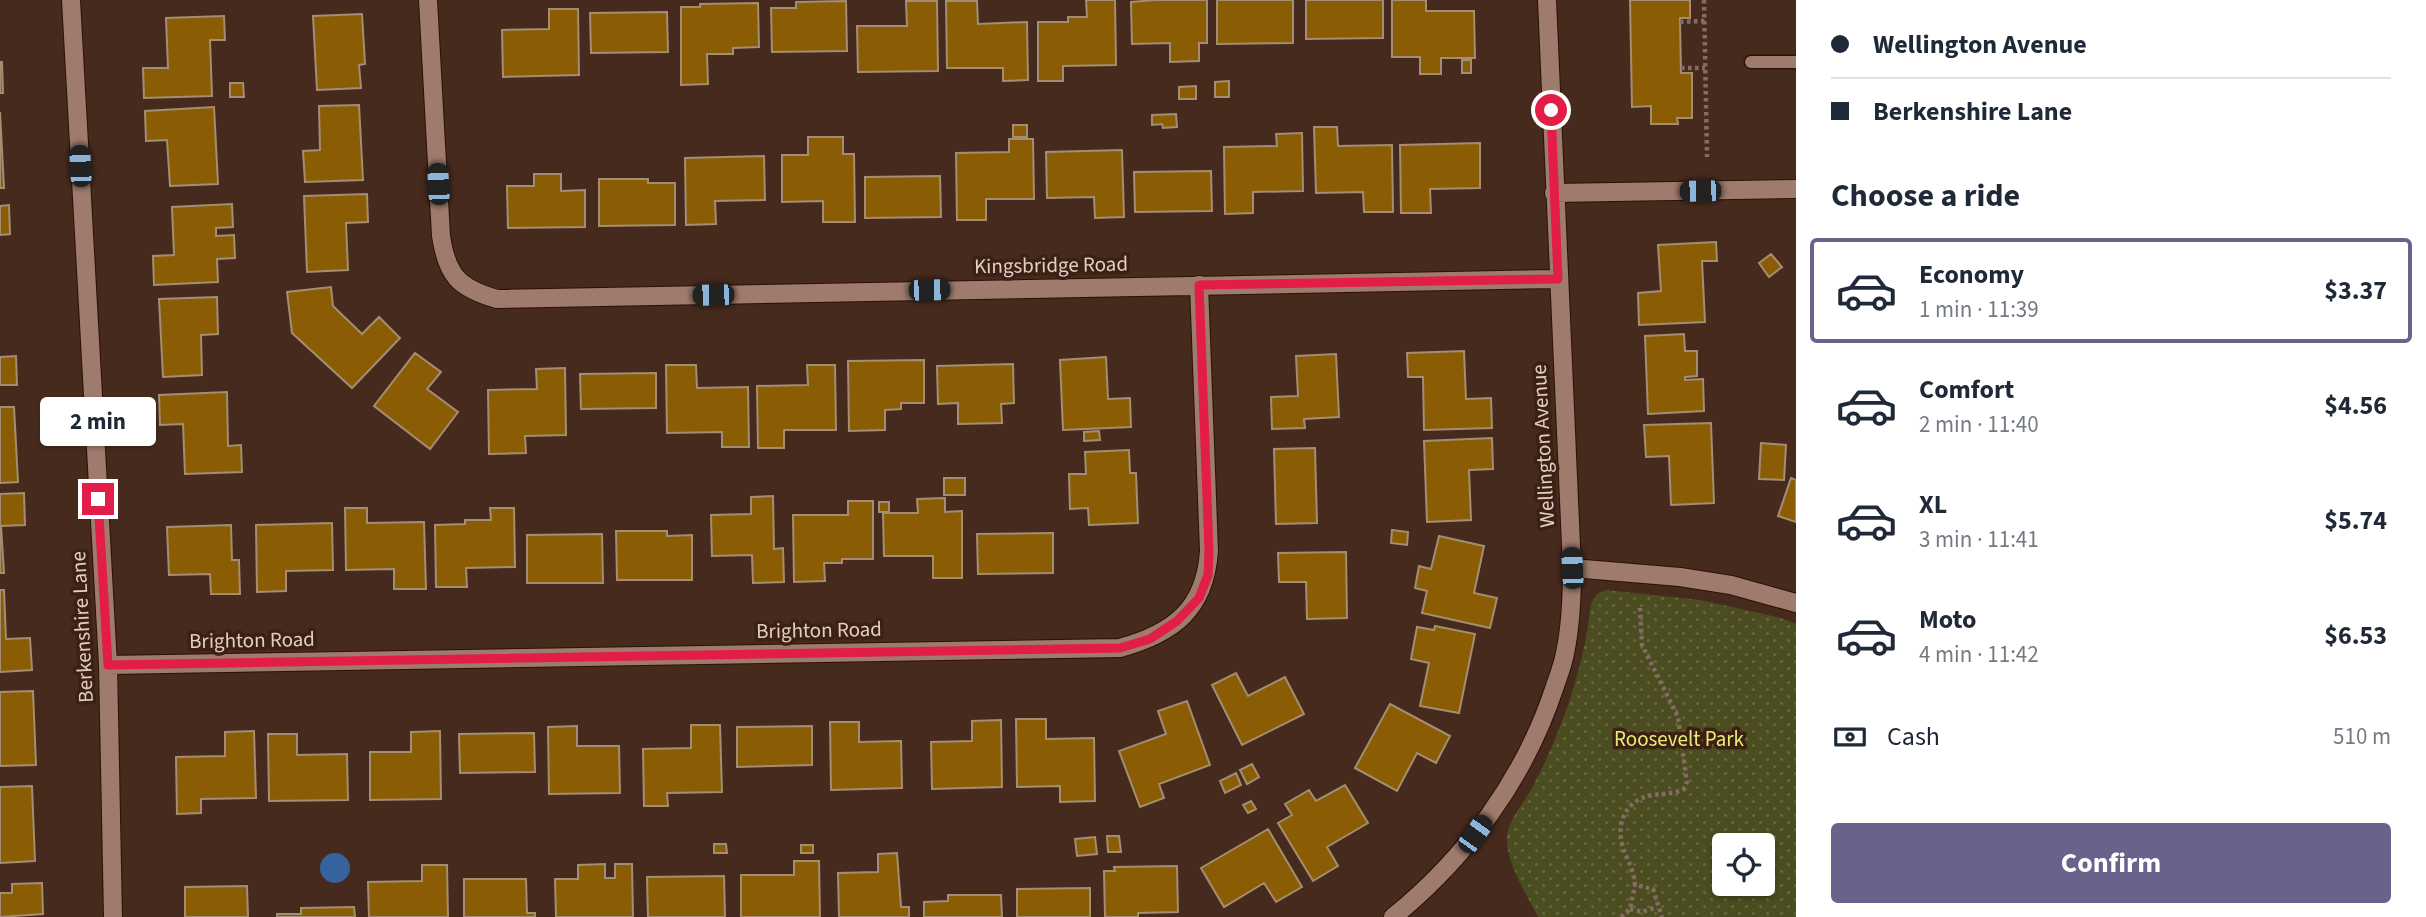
<!DOCTYPE html>
<meta charset="utf-8">
<style>
:root{--surface:#fff;--page:#f2f2f3;--text:#1f2937;--muted:#747a83;--line:#e0e1e3;--accent:#69628b}
body{margin:0;font-family:"Source Sans 3",sans-serif;background:var(--page);color:var(--text);height:100vh;display:flex;flex-direction:column;font-size:26px;white-space:nowrap}
*{box-sizing:border-box;margin:0}
p{font-size:23px;color:var(--muted)}
.icon{flex:none;width:38px;height:38px;fill:none;stroke:currentColor;stroke-width:2;stroke-linecap:round;stroke-linejoin:round}
.map{position:relative;flex:1;overflow:hidden}
.panel{display:flex;flex-direction:column;background:var(--surface);width:630px}
.panel>*{flex:none}
.banner{display:grid;align-content:center;height:154px;padding:0 35px;background:var(--surface)}
.fabs{position:absolute;left:1712px;top:833px;display:grid;gap:14px}
.fabs a{display:grid;place-items:center;width:63px;height:63px;border-radius:7px;background:var(--surface);box-shadow:0 2px 5px #0004;font-size:35px}
.end{position:absolute;width:32px;height:32px;margin:-16px;border:9px solid #e11d48;background:#fff;box-shadow:0 0 0 4px #fff}
.from{border-radius:50%}
.bubble{position:absolute;height:49px;border-radius:7px;background:var(--surface);box-shadow:0 2px 5px #0004;font-size:23px;font-weight:700;line-height:49px;text-align:center}
.car{position:absolute;width:21px;height:42px;margin:-21px -10px;border-radius:9px;box-shadow:0 0 5px 2px #0007;background:linear-gradient(#222 24%,#8ab4d8 0 40%,#222 0 76%,#8ab4d8 0 86%,#222 0)}
.banner b{display:flex;align-items:center;gap:24px;height:66px;font-size:26px}
.banner b+b{border-top:2px solid var(--line)}
.banner i{width:18px;height:18px;background:var(--text)}
ul{padding:0;list-style:none}
li{display:flex;align-items:center;gap:21px;height:105px;margin:0 14px 10px;padding:0 21px;border:4px solid transparent;border-radius:7px}
li div{flex:1}
li b{display:block;font-size:26px}
li em{font-style:normal;font-weight:700}
li.on{border-color:var(--accent)}
li>.icon{width:63px;height:63px;stroke-width:1.5}
h2{padding:0 35px;font-size:32px;line-height:84px}
.pay{display:flex;align-items:center;gap:18px;height:77px;padding:0 35px;font-size:26px}
.pay p{margin-inline-start:auto}
.primary-button{display:flex;gap:14px;margin-top:auto;padding:14px 35px}
.primary-button a{flex:1;height:80px;border-radius:7px;background:var(--accent);color:#fff;font-size:28px;font-weight:700;line-height:80px;text-align:center}
main{display:flex;flex:1;min-height:0}
.map>svg:first-child{display:block}
</style>
<main>
<div class="map">
<svg width="1796" height="917" viewBox="0 0 1796 917">
<defs>
<pattern id="grass-dots" width="8" height="8" patternUnits="userSpaceOnUse" patternTransform="scale(1.75)"><rect width="8" height="8" fill="#4b4c1f"/><path d="M2 2h.1M6 6h.1" fill="none" stroke="#65653e" stroke-width="1.8" stroke-linecap="round"/></pattern>
</defs>
<rect width="100%" height="100%" fill="#472a1e"/>
<path fill="url(#grass-dots)" fill-rule="evenodd" d="M1606 590 1701 600 1781 618 1796 624V917H1538C1527 895 1509 868 1507 843 1505 822 1524 804 1533 786 1563 728 1584 668 1591 603L1597 594ZM1762 845V884H1724V845Z"/>
<path fill="#36629d" d="M320 868a15 15 0 1 1 30 0a15 15 0 1 1-30 0Z"/>
<path fill="#8a5d05" stroke="#a48e71" stroke-width="2" d="M1086 0H1115L1116 65 1063 66V81H1038V22H1068V17H1087Z
M1155 0H1207V43H1199V61L1170 62V43L1132 44 1131 2Z
M1217 0H1293V43L1217 44Z
M1306 0H1383V38L1306 39Z
M1392 0H1426V11H1474L1475 58H1441V74H1420V57H1392Z
M1630 0H1690V18H1680V22L1681 73H1692V118H1677L1678 124H1651V106L1632 107Z
M846 1 847 51 772 52 771 8H796V2Z
M906 1H937L938 71 858 72 857 26H907Z
M946 1H977L978 24 1027 22 1028 80 1003 81V68H947Z
M758 3 759 47 733 48V54H707L708 84 681 85V7H700V4Z
M549 9H578L579 75 503 77 502 30 549 29Z
M667 12 668 52 591 53 590 13Z
M362 14 365 64 359 65 361 88 317 90 313 16Z
M224 16 225 40H210L212 96 144 98 143 68H168L166 18Z
M1462 60H1471V73H1462Z
M0 62H2L3 93H0Z
M1229 81V97H1215V82Z
M230 83H243L244 97H230Z
M1196 86V99H1179V87Z
M359 105 363 180 305 182 303 151 320 150 319 106Z
M214 107 218 184 170 186 167 140 146 141 145 111Z
M0 112 4 188H0Z
M1176 114 1177 127 1163 128 1162 124 1152 125V115Z
M1013 125H1027V137H1013Z
M1314 127H1337L1338 146 1392 145 1393 212H1364L1363 192 1316 193Z
M1302 133 1303 191 1253 192V213L1225 214 1224 147 1277 146 1276 134Z
M808 137H843V154H854L855 222H823V201L782 202V155H808Z
M1009 139H1033L1034 199H986V220H957L956 153 1009 152Z
M1480 143V188L1430 189 1431 213H1401L1400 145Z
M1122 150 1124 217 1095 218 1094 197 1047 198 1046 152Z
M764 156 765 200 715 201 716 224 686 225 685 158Z
M1211 171 1212 211 1135 212 1134 172Z
M534 174H561V191L585 190V227L508 228 507 186H534Z
M940 176 941 217 865 218V177Z
M599 179H648V183H675V225L599 226Z
M367 194 368 222 346 223 348 270 307 272 304 196Z
M232 204 233 227 216 228V236L234 235 235 258 217 259 218 282 154 285 153 256 174 255 172 207Z
M9 205 10 234 0 235V206Z
M1716 242 1717 261H1702L1705 322 1639 325 1638 293 1661 291 1658 245Z
M1771 254 1782 267 1769 277 1759 263Z
M331 287 333 306 362 334 379 317 400 338 352 388 292 333 287 292Z
M217 297 218 334 201 335 202 375 163 377 159 299Z
M1684 334 1685 351H1697V376L1685 377V380L1703 379 1704 411 1648 414 1645 336Z
M1464 351 1466 399 1491 398 1492 428 1424 430 1423 377H1408L1407 353Z
M415 353 441 372 427 389 458 412 430 449 374 406Z
M1336 354 1339 417 1304 419 1305 428 1272 429 1271 397 1298 396 1296 356Z
M16 356 17 385H0V357Z
M1106 357 1108 399 1130 398 1131 427 1063 430 1060 360Z
M924 360V403H901V409L885 410V430L849 431 848 361Z
M1013 364 1014 403 1001 404 1002 423 958 424V403L938 404 937 366Z
M666 365H696L697 388 748 387 749 447H722V432L667 433Z
M807 365H835L836 430H784V448H758L757 386 808 385Z
M565 368 566 435 525 436 526 453 489 454 488 390 537 389 536 369Z
M656 373V408L581 409 580 374Z
M227 392 228 446 241 445 242 472 185 474 183 424 160 425 159 395Z
M0 407H14L18 482 0 483Z
M1711 423 1714 503 1671 505 1669 456 1646 457 1644 425Z
M1099 431 1100 440 1084 441V432Z
M1492 438 1493 469 1469 470 1471 520 1427 522 1424 441Z
M1761 443 1786 445 1784 480 1759 479Z
M1315 448 1317 523 1276 524 1274 449Z
M1129 450 1130 473H1136L1138 523 1089 525 1088 508 1070 509 1069 474H1086L1085 452Z
M944 478H965V495H944Z
M1791 478 1796 480V522L1778 516Z
M24 493 25 525 1 526 4 573H0V494Z
M773 496 774 549 783 548 784 582 753 583 752 555 712 556 711 515 751 514V497Z
M945 498V512L962 511V578H933V556H884L883 513H918L917 499Z
M848 501H873V559H842V563H824L825 581 794 582 793 515H848Z
M879 502H889V512H879Z
M345 508H367V523L424 522 426 589H394V569L346 570Z
M490 508H514L515 567 466 568 467 587H436L435 525 465 524V520H491Z
M332 523 333 570 286 571V591L257 592 256 525Z
M231 525 232 560H239L240 594H211L210 574 169 575 167 527Z
M1392 530 1408 532 1407 545 1391 543Z
M616 531H667V536L692 535V580H617Z
M1053 533V573L978 574 977 534Z
M602 534 603 583H527V535Z
M1439 536 1484 546 1474 593 1497 598 1490 628 1422 613 1427 591 1415 588 1419 566 1431 569Z
M1346 552 1347 618 1307 619 1306 582H1279L1278 553Z
M0 590H4L6 639 30 638 32 670 0 672Z
M1435 626 1475 634 1459 713 1420 706 1429 663 1411 659 1417 627 1434 630Z
M1236 673 1248 696 1285 677 1304 714 1242 745 1212 685Z
M33 691 36 765 0 766V692Z
M1187 701 1210 765 1159 784 1164 798 1140 807 1119 751 1166 734 1158 711Z
M1390 704 1450 736 1436 763 1417 753 1397 791 1355 768Z
M1016 719H1046V739L1094 738 1095 801 1060 802V786L1017 787Z
M1001 720 1002 787 932 789 931 742 972 741V721Z
M830 722H859V742L901 741 902 788 831 790Z
M691 725H720L722 792 667 793 668 806H644L643 749 691 748Z
M577 726V746H619L620 793 549 794 548 727Z
M812 726V765L737 767V727Z
M254 731 256 798 201 799V813L177 814 176 757 225 756V732Z
M440 731 441 799 370 800V752H411V732Z
M534 733 535 772 460 773 459 734Z
M268 734H297V755L347 754 348 800 269 801Z
M1252 764 1259 777 1247 784 1240 770Z
M1236 773 1241 785 1225 793 1220 781Z
M1345 785 1368 823 1327 847 1338 866 1313 881 1278 823 1292 815 1285 804 1309 790 1316 801Z
M32 786 35 861 0 863V787Z
M1251 801 1256 809 1248 813 1243 805Z
M1268 829 1302 887 1276 902 1264 883 1224 907 1201 868Z
M1107 836H1119L1121 852H1108Z
M1095 837 1097 854 1077 856 1075 839Z
M714 844H726L727 853H714Z
M801 845H813V853H801Z
M897 853 901 907H909V917H839L838 873 878 872V854Z
M794 861H819L820 917H741V875H794Z
M605 864V878H615V864H632L633 917H556L555 879H578V865Z
M422 865H447L448 917H369L368 882 422 881Z
M1177 866 1178 912 1138 913V917H1105L1104 871H1115L1114 867Z
M724 876 725 917H648L647 877Z
M464 879H526L527 913H535V917H464Z
M42 883 43 914 0 917V893H12V884Z
M247 886 248 917H185V887Z
M1090 888V917H1017V889Z
M948 895H1001L1002 917H924V902L948 901Z
M354 907 355 917H277V914H301V908Z"/>
<g fill="none" stroke-linecap="round" stroke-linejoin="round">
<defs>
<path id="service" d="M1751 62H1796"/>
<path id="minor" d="M71 0 108 665 113 917
M428 0 441 236C447 275 458 288 497 299L1557 279
M1554 193 1796 189
M1572 568 1680 577 1731 585 1796 603
M108 665 1120 648C1174 633 1205 609 1209 551L1199 285
M1393 917C1466 858 1524 779 1554 689 1558 677 1563 665 1565 653 1571 625 1572 597 1572 568L1547 0"/>
</defs>
<use href="#service" stroke="#2c1106" stroke-width="15"/>
<use href="#minor" stroke="#2c1106" stroke-width="20"/>
<path stroke="#856c62" stroke-width="4.5" stroke-dasharray="3.5 3.5" stroke-linecap="butt" d="M1704 0 1707 157
M1680 22 1705 21
M1681 68H1705
M1640 608 1642 645 1678 717 1687 782 1684 789C1670 796 1656 792 1642 798 1624 806 1617 825 1622 844 1626 859 1634 869 1635 885L1653 889 1662 917
M1630 909 1642 912 1657 907
M1621 917 1630 909 1635 885"/>
<use href="#service" stroke="#9e7b6d" stroke-width="12"/>
<use href="#minor" stroke="#9e7b6d" stroke-width="18"/>
</g>
<g fill="none" stroke-linecap="round" stroke-linejoin="round">
<path stroke="#e11d48" stroke-width="9" d="M98 499 108 665 1120 648 1150 639 1177 621 1199 598 1208 575 1209 551 1199 285 1558 279 1551 110"/>
</g>
<g text-anchor="middle" dominant-baseline="central" stroke-width="7" stroke-linejoin="round" paint-order="stroke">
<g font-size="21" fill="#e1cec6" stroke="#3c2014">
<text transform="translate(1051 265) rotate(-1)">Kingsbridge Road</text>
<text transform="translate(1543 446) rotate(-93)">Wellington Avenue</text>
<text transform="translate(82 627) rotate(-93)">Berkenshire Lane</text>
<text transform="translate(819 630) rotate(-1)">Brighton Road</text>
<text transform="translate(252 640) rotate(-1)">Brighton Road</text>
</g>
<g font-size="21" fill="#e8eb7a" stroke="#3c2014">
<text x="1679" y="739">Roosevelt Park</text>
</g>
</g>
</svg>
<div class="fabs">
<a><svg class="icon" aria-label="locate" viewBox="0 0 24 24"><circle cx="12" cy="12" r="6"/><path d="M12 2v4M12 18v4M2 12h4M18 12h4"/></svg></a>
</div>
<i class="end from" style="left:1551px;top:110px"></i>
<i class="end" style="left:98px;top:499px"></i>
<div class="bubble" style="left:40px;top:397px;width:116px">2 min</div>
<i class="car" style="left:80px;top:166px;rotate:357deg"></i>
<i class="car" style="left:438px;top:184px;rotate:357deg"></i>
<i class="car" style="left:1700px;top:191px;rotate:269deg"></i>
<i class="car" style="left:929px;top:290px;rotate:89deg"></i>
<i class="car" style="left:713px;top:295px;rotate:269deg"></i>
<i class="car" style="left:1572px;top:568px;rotate:357deg"></i>
<i class="car" style="left:1475px;top:834px;rotate:36deg"></i>
</div>
<section class="panel">
<div class="banner">
<b><i class="from"></i>Wellington Avenue</b>
<b><i></i>Berkenshire Lane</b>
</div>
<h2>Choose a ride</h2>
<ul>
<li class="on"><svg class="icon" aria-label="car" viewBox="0 0 24 24"><path d="M5 17H2v-5l4-1 3-4h7l3 4 3 1v5h-3M9 17h6M6 11h13"/><circle cx="7" cy="17" r="2"/><circle cx="17" cy="17" r="2"/></svg><div><b>Economy</b><p>1 min · 11:39</p></div><em>$3.37</em></li>
<li><svg class="icon" aria-label="car" viewBox="0 0 24 24"><path d="M5 17H2v-5l4-1 3-4h7l3 4 3 1v5h-3M9 17h6M6 11h13"/><circle cx="7" cy="17" r="2"/><circle cx="17" cy="17" r="2"/></svg><div><b>Comfort</b><p>2 min · 11:40</p></div><em>$4.56</em></li>
<li><svg class="icon" aria-label="car" viewBox="0 0 24 24"><path d="M5 17H2v-5l4-1 3-4h7l3 4 3 1v5h-3M9 17h6M6 11h13"/><circle cx="7" cy="17" r="2"/><circle cx="17" cy="17" r="2"/></svg><div><b>XL</b><p>3 min · 11:41</p></div><em>$5.74</em></li>
<li><svg class="icon" aria-label="car" viewBox="0 0 24 24"><path d="M5 17H2v-5l4-1 3-4h7l3 4 3 1v5h-3M9 17h6M6 11h13"/><circle cx="7" cy="17" r="2"/><circle cx="17" cy="17" r="2"/></svg><div><b>Moto</b><p>4 min · 11:42</p></div><em>$6.53</em></li>
</ul>
<div class="pay"><svg class="icon" aria-label="cash" viewBox="0 0 24 24"><path d="M3 7h18v10H3z"/><circle cx="12" cy="12" r="2"/></svg>Cash<p>510 m</p></div>
<div class="primary-button"><a>Confirm</a></div>
</section>
</main>
